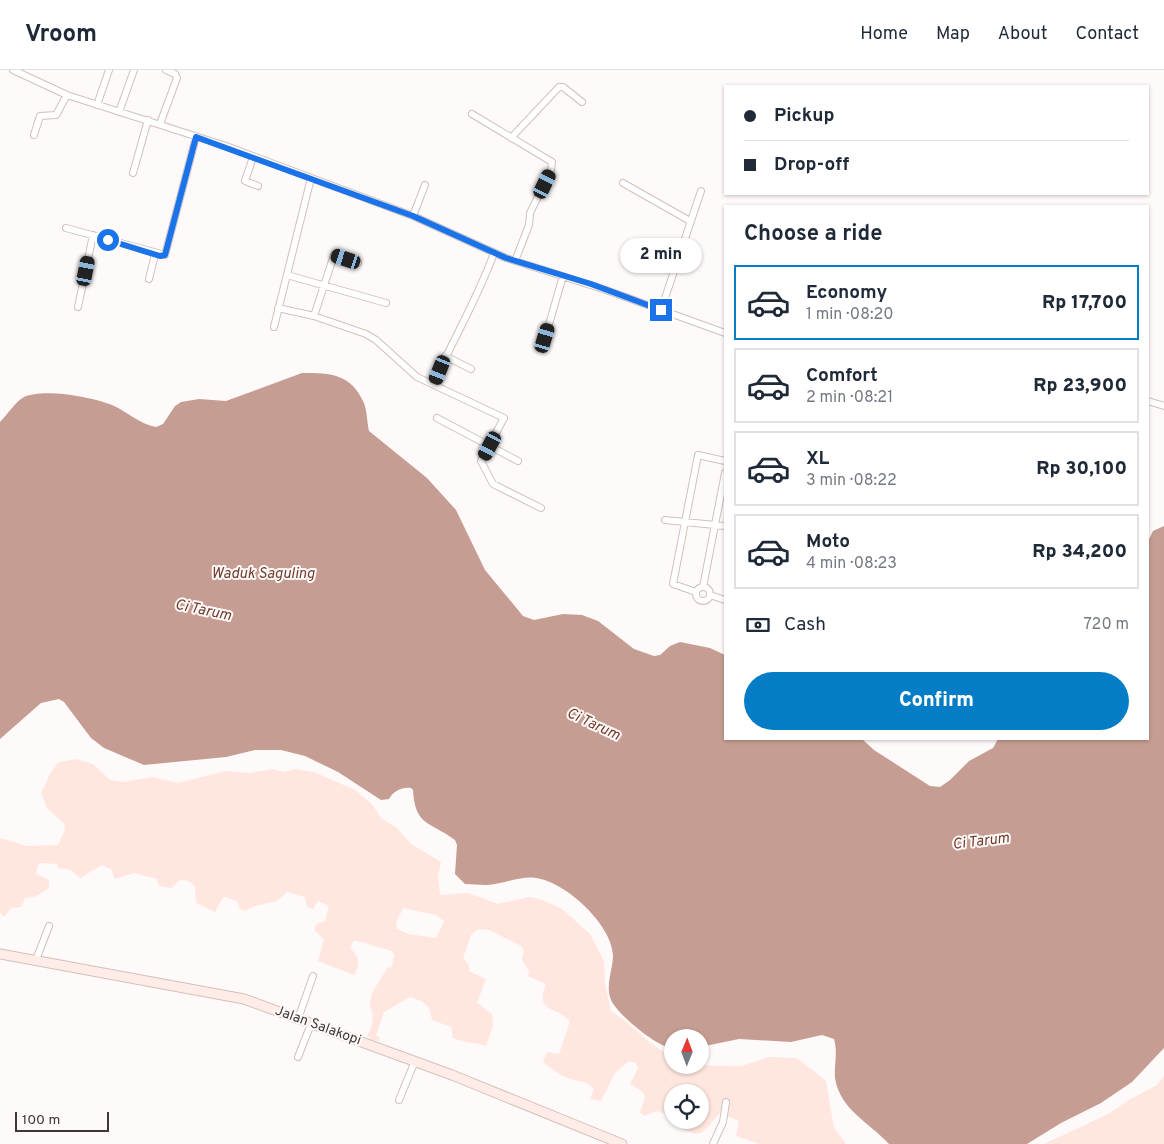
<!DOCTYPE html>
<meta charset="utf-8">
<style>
:root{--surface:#fff;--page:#f2f2f3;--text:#1f2937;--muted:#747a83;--line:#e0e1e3;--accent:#057dc6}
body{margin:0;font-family:Overpass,sans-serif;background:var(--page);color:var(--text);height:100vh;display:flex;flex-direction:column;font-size:19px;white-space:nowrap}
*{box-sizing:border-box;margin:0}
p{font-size:16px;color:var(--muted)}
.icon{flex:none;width:28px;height:28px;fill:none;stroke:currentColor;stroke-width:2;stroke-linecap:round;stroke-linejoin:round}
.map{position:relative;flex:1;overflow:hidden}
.sheet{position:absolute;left:724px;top:135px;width:425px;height:535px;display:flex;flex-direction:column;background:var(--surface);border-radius:0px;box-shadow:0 1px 4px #0004}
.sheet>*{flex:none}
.top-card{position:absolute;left:724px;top:15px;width:425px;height:110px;border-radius:0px;box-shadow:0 1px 4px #0004;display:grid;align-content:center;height:110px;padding:0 20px;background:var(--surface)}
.needle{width:32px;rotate:1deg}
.fabs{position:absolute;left:664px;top:959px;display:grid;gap:10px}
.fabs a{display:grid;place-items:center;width:45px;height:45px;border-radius:50%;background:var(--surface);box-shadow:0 1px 4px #0004;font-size:25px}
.scale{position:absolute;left:15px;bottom:12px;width:94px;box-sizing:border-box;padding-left:5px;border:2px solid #3f3836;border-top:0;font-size:14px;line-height:18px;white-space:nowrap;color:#3f3836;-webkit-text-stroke:4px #fefaf9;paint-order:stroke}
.end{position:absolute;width:22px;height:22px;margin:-11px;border:6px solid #1a73e8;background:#fff;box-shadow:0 0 0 2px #fff}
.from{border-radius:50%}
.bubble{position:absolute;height:35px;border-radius:18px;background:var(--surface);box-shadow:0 1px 4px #0004;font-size:16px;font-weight:800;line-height:35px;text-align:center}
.car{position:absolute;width:15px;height:30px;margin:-15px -8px;border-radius:6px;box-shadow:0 0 4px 1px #0007;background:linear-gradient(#222 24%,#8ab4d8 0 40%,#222 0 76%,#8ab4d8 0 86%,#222 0)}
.top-card b{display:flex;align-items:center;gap:18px;height:48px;font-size:19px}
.top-card b+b{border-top:1px solid var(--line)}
.top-card i{width:12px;height:12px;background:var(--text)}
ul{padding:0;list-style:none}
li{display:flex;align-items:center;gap:15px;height:75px;margin:0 10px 8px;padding:0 10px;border:2px solid var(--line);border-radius:0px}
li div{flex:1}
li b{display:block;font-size:19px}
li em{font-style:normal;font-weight:800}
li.current{border-color:var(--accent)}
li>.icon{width:45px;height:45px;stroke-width:1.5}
h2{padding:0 20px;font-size:22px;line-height:60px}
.pay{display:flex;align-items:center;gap:12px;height:55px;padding:0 20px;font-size:19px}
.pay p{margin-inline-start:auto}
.cta{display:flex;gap:10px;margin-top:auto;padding:10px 20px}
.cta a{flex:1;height:58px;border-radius:30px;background:var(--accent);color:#fff;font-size:20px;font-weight:800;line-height:58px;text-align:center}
header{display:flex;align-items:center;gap:30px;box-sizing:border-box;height:70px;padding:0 25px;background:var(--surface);border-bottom:1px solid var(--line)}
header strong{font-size:24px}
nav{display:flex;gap:28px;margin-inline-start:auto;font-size:18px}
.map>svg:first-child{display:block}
</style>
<header>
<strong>Vroom</strong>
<nav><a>Home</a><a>Map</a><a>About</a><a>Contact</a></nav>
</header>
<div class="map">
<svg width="1164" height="1074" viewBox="0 0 1164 1074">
<rect width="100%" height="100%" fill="#fefaf9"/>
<path fill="#ffe6de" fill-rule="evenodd" d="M76 689 93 694 110 710 123 712 152 707 178 713 226 701 250 703 272 699 284 702 295 699 314 702 355 720 372 734 381 748 397 758 411 774 441 792 438 806 440 825 468 823 498 834 529 827 540 829 562 839 590 864 604 891 605 913 611 941C634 955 646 974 672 986V995L742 996 768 987 797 988 826 1011 834 1058 846 1074H759L736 1066 739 1051 720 1043C698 1069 702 1068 670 1053L668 1044 656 1041 644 1046 640 1042 645 1028 643 1022 630 1014 638 998 635 992H628L615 1003 601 1031 590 1029 594 1019C587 1011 581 1012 571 1009 560 1006 552 999 543 992L547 982 559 984 570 951C554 935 535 943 546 914L528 906 530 902 522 890 524 881 521 876 489 860 478 859 471 865 463 888 469 895V901L486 909 477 933 492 944 493 956 486 976C474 972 464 973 453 968L451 957 432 950C430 935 424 931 410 927L384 942 376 965 380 968V971L372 970 367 966C371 959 374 950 372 942 371 938 370 938 370 934 370 921 381 910 387 898L392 897 394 885 392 881 354 870 350 878C359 886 361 894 354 905L318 891 324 869 315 861C314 854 319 853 325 851L329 836 318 831 313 839 307 837 305 827 287 822 277 831 255 836 245 841 240 839 237 831 225 827 222 829 215 842 196 833 195 816 189 811 180 810 171 818 159 816 157 809 134 803 115 809 111 799 102 795 80 808 71 800 58 798 57 794 39 793 36 804 49 810V818L35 827 25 828 21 837 11 838 4 847 1 845 0 838V768L27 776 58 775 65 760 64 754 47 738 41 723 51 702 59 692ZM403 838 436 845 444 851 436 868 408 864 397 859 396 853ZM672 1022H700V1050H672Z
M1164 1006V1074H1044L1108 1044 1129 1030 1157 1015Z"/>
<path fill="#c69d92" d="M302 303C332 303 351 304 364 333 367 341 367 352 369 361L427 408 456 440 485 500 523 546 534 550 563 544 582 545 598 551 634 579 654 586 660 585 670 576 680 572 710 578 725 585V669H862L874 680 930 716 940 717 950 710 969 691 993 678 998 669H1148V471L1153 461 1164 456V978L1132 1012 1101 1033 1061 1053 1027 1074H889C869 1052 840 1040 835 1008 834 994 838 982 834 969L822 965 791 972 739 969 700 977V968H672V978C658 978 617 944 611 930 605 915 613 900 613 885 612 855 566 812 536 808 522 806 509 812 495 814 486 816 475 814 465 814L455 804 457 775 455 770C429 751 415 756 413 720L411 718C401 717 394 721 389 729L381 730 338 702 305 686 281 680H255L226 687 144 695 104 678 91 668 64 632 59 629 41 633 0 669V352C7 345 16 331 24 327 44 318 92 327 112 335 128 342 139 354 156 357L163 354 175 336 181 332 199 329 226 331Z"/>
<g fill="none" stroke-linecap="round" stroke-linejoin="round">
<defs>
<path id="street" d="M13 0 67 25 226 76 413 146 506 188 606 220 725 263
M97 35 109 0
M119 42 134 0
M472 44 552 92 551 100 530 143 529 155 515 191
M160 54 177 8 175 4 166 0
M34 65 40 46 56 45 67 25
M511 68 559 17H563L582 32
M253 87 245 111 258 116
M133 103 148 50
M623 113 690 151
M413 146 425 115
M66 158 165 185 196 67
M287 205 386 233
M149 209 155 184
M78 237 93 165
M278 238 314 246 366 264 376 270 417 307 504 348 481 391 493 414 541 438
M661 240 701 121
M314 246 334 185 358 193
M274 257 311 108
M545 268 563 206
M445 286 471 299
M434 313C453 269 478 228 494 183
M1148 331 1164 336
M437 348 518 391
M665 450 725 456
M703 517 725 403
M696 524a7 7 0 1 1 14 0a7 7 0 1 1-14 0Z
M696 522 673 514 698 385 725 391
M710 525 725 530
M36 890 49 856
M298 949 313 906
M298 987 311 954
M399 1030 415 991
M713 1074 723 1052 726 1032"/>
<path id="secondary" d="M0 884 244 929 452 1005 622 1074"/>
</defs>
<use href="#street" stroke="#d1c0bc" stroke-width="8"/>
<use href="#secondary" stroke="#d1c0bc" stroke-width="11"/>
<use href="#street" stroke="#fff" stroke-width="6"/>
<use href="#secondary" stroke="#ffece7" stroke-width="9"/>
</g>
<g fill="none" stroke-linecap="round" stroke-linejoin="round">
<path stroke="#1a73e8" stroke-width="6" d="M108 170 160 186 165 185 196 67 413 146 506 188 591 214 661 240"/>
</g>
<g text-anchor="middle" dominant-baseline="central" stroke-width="4" stroke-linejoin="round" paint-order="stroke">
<g font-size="14" fill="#3f3836" stroke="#fefaf9">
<text transform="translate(318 956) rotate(20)">Jalan Salakopi</text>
</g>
<g font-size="15" font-style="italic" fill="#713a2b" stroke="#fefaf9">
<text x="263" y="504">Waduk Saguling</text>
<text transform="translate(203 541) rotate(12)">Ci Tarum</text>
<text transform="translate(593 655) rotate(25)">Ci Tarum</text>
<text transform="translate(981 772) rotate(-7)">Ci Tarum</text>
</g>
</g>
</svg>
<div class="fabs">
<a><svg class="needle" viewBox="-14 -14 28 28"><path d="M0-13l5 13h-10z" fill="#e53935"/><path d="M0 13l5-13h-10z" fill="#747a83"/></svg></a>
<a><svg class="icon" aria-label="locate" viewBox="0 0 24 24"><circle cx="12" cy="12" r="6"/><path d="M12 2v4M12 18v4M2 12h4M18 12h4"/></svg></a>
</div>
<div class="scale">100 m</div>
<i class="end from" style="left:108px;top:170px"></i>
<i class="end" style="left:661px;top:240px"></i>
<div class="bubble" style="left:620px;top:168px;width:82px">2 min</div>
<i class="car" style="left:545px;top:114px;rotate:26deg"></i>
<i class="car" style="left:346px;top:189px;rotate:288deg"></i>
<i class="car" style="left:86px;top:201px;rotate:11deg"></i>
<i class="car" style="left:545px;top:268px;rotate:17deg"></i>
<i class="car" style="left:440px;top:300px;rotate:202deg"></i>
<i class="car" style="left:490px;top:376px;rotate:208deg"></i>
<div class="top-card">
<b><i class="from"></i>Pickup</b>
<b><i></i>Drop-off</b>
</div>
<section class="sheet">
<h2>Choose a ride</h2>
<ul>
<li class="current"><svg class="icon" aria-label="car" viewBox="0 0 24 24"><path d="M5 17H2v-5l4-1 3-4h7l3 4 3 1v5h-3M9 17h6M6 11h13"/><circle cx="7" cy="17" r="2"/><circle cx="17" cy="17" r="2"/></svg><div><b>Economy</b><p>1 min · 08:20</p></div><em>Rp 17,700</em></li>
<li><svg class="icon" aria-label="car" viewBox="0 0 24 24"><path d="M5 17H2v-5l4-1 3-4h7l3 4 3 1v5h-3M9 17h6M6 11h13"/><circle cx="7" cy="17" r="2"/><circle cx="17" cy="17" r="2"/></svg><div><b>Comfort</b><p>2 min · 08:21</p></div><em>Rp 23,900</em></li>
<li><svg class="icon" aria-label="car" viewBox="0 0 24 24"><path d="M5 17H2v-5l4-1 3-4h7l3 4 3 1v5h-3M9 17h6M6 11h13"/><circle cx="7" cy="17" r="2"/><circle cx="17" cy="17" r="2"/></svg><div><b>XL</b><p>3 min · 08:22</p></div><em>Rp 30,100</em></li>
<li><svg class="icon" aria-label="car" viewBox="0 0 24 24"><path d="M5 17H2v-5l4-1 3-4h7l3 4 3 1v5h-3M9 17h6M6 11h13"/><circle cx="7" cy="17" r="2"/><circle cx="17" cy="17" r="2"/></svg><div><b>Moto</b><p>4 min · 08:23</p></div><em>Rp 34,200</em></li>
</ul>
<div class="pay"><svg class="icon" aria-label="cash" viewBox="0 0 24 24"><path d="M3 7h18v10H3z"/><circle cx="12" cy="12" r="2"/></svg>Cash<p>720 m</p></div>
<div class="cta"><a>Confirm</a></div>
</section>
</div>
